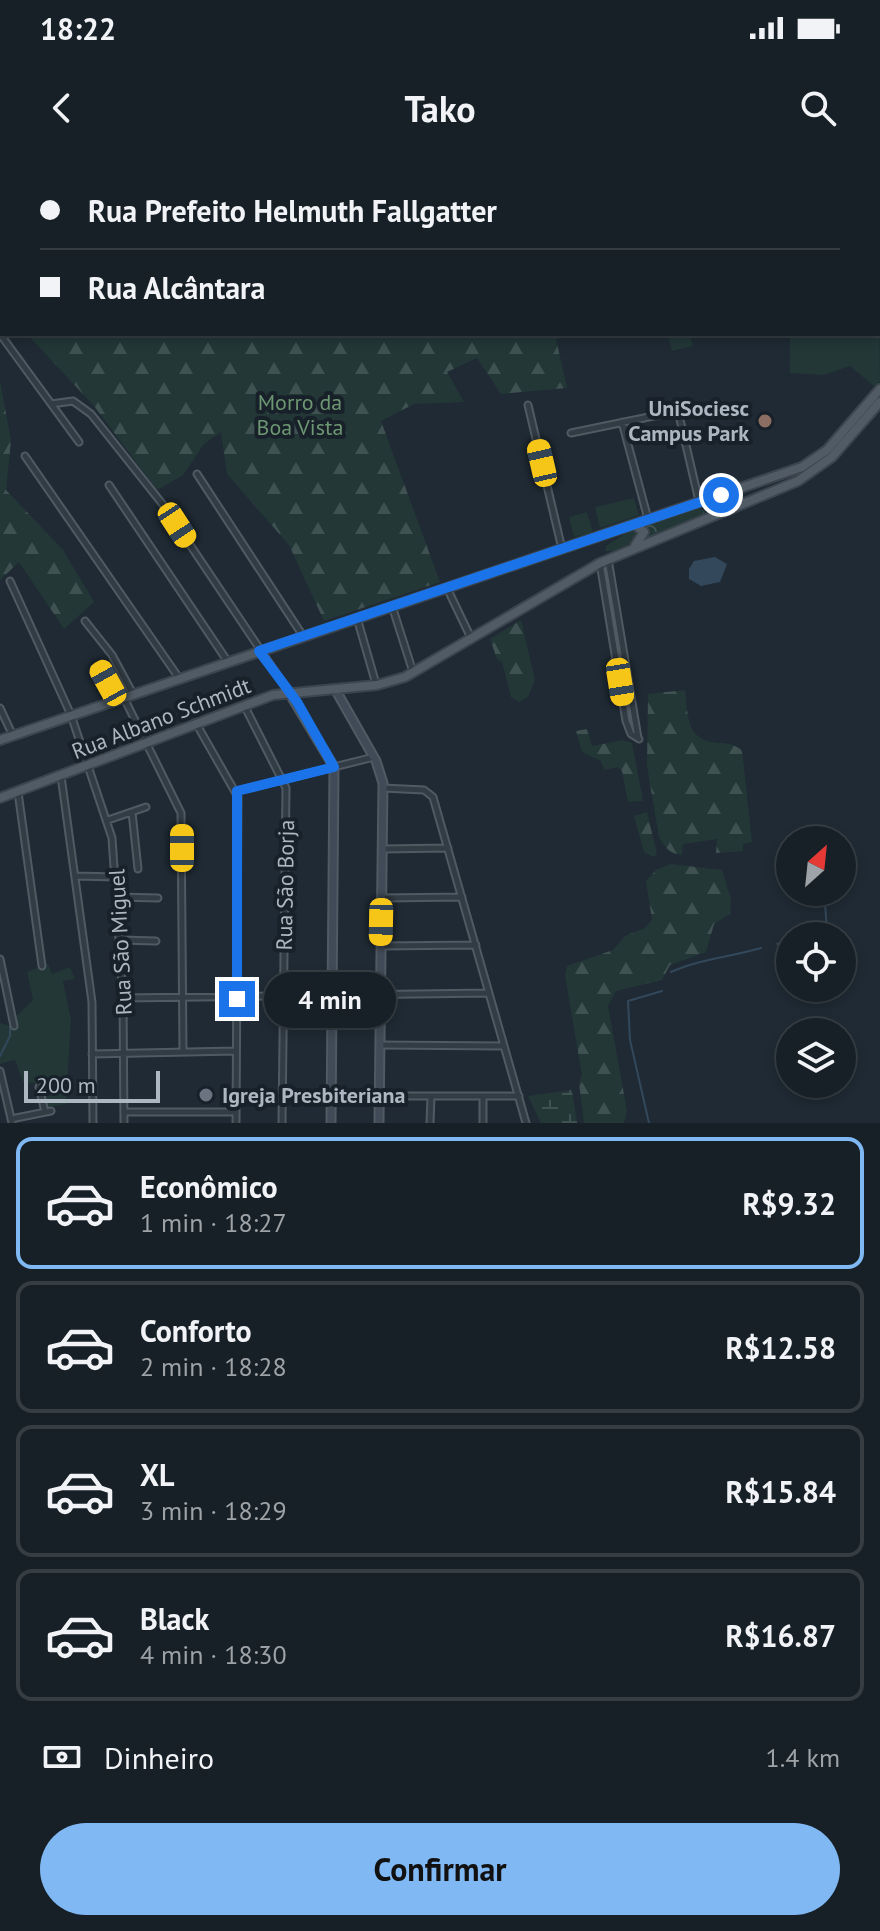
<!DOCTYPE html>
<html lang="pt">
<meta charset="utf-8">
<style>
:root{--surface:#172027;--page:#20282f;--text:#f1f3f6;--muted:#9ea3a7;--line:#363e44;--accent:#80b8f3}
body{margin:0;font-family:"PT Sans",sans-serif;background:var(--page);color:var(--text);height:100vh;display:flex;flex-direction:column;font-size:30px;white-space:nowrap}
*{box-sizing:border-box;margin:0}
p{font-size:26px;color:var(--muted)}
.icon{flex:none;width:44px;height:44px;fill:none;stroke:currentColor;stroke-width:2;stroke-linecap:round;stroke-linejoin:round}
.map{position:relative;height:963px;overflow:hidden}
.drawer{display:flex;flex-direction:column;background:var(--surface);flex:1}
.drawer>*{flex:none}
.banner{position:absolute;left:0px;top:0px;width:880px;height:176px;box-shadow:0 4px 12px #0003,0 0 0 2px var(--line);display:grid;align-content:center;height:176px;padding:0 40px;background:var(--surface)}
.needle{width:52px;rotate:27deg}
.buttons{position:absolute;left:776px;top:666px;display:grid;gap:16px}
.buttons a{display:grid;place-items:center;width:80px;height:80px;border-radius:50%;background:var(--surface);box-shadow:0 4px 12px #0003,0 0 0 2px var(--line);font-size:40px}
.scale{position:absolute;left:24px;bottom:20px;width:136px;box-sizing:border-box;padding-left:8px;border:4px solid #acb7c2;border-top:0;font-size:22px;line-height:28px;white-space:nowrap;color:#acb7c2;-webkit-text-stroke:6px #182129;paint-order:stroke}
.end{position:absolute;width:36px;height:36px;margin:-18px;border:10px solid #1a73e8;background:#fff;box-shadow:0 0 0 4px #fff}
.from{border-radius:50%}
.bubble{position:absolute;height:56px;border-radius:28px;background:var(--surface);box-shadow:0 4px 12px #0003,0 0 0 2px var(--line);font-size:26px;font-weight:700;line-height:56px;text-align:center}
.car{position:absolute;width:24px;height:48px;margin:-24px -12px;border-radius:10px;box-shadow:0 0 6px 2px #0007;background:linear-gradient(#f5c518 24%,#345 0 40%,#f5c518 0 76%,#345 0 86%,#f5c518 0)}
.banner b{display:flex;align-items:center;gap:28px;height:76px;font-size:30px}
.banner b+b{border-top:2px solid var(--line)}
.banner i{width:20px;height:20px;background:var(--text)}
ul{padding:14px 0 0;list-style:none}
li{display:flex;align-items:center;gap:24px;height:132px;margin:0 16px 12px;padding:0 24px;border:4px solid var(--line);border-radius:16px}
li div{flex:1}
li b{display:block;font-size:30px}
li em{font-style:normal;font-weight:700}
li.selected{border-color:var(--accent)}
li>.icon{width:72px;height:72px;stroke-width:1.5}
.pay{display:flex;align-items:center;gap:20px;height:88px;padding:0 40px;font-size:30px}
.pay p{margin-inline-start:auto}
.primary-button{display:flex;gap:16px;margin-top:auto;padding:16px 40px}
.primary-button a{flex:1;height:92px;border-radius:48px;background:var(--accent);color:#111;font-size:32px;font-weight:700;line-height:92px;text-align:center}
.status{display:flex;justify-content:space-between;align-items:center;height:56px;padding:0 40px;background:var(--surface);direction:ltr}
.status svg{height:22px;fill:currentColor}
header{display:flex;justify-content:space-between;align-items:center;height:104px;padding:0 40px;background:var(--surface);font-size:36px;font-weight:700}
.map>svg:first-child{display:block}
</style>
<div class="status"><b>18:22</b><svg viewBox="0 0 49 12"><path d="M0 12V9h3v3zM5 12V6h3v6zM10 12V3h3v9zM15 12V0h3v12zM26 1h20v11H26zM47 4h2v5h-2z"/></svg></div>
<header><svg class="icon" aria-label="back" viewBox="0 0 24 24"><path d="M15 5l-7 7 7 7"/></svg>Tako<svg class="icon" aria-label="search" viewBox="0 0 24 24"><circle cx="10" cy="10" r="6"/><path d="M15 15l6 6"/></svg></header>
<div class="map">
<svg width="880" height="963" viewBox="0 0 880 963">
<defs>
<pattern id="forest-firs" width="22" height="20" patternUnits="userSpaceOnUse" patternTransform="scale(2)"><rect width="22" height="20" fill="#223736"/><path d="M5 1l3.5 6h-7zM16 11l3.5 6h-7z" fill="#3f5251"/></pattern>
<pattern id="wetland-marsh" width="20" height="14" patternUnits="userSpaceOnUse" patternTransform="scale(2)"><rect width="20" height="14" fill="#223736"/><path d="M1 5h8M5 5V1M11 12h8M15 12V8" fill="none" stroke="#3f5251"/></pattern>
<pattern id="park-crowns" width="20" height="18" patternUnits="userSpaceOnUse" patternTransform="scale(2)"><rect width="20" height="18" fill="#223736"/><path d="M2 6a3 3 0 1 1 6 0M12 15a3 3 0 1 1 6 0" fill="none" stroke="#3f5251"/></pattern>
</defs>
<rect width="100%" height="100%" fill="#1f2a34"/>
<path fill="#223736" d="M878 43 880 221 875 227 850 206 824 215 790 213V174H878Z
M668 174H690L693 186 672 191Z
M634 338 639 355 600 368 595 347Z
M587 352 593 372 574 377 569 357Z
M634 368 640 373C635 383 616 393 605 391L606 386Z
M48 804 52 814 70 807 75 819 63 821 71 860 66 944 48 947 41 924 23 922 15 900 0 904V863L17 868V856L33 840 27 812Z"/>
<path fill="url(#forest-firs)" d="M0 0H749L2 2V148Z
M27 174H578L556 179 567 228 501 234 477 198 447 212 464 242 414 244 381 261 440 422 324 461 289 385 227 314 221 272 204 284 183 315 157 330 94 246Z
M0 221 11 280 6 330 63 390 94 442 64 469 19 402 0 420Z
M521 460 535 520 528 537 519 542 511 537 502 502 497 499 490 479Z
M685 530C688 556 686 581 718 583 728 583 733 584 742 590L752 682 743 684V691L716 693 717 679 683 684 682 695C670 694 664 687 659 677L647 606 648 534Z
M587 569 592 586 623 580 632 583 643 641 628 642 622 611 618 607 604 610 601 601 582 592 576 571Z
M647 652 657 694 654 697 644 692 634 656Z
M670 704 722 710 731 739 730 754 714 764 706 792 670 805 662 820 616 831 608 846 627 951 624 963H584L579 923 582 915 565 815 567 806 613 790 625 776 645 768 652 760 646 721 656 710Z"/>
<path fill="url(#wetland-marsh)" d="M572 930 577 963H541L528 936Z"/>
<path fill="url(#park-crowns)" d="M697 347 704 351 705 357 643 382 647 373 642 365Z"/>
<path fill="#33485b" d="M715 397 727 404 720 422 701 426 689 419V409L694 401Z"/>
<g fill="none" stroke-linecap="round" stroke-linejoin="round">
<path stroke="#33485b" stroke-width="2" d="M802 776 827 769 824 732
M777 784 790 780
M671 812C700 799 730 797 761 788
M0 896 10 876V866
M649 963 630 880 628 841 662 831"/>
<defs>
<path id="street" d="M0 174 79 282
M51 244 73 241 91 254 164 346 288 531
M528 245 562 389
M622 262 648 359
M571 273 678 251 699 341
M25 296 179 518
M197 314 303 476
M109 325 228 502
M608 399 638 578
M600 403 626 561 631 574 639 579
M10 421 71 555 112 678 123 838 124 963
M447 428 471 478
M392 446 413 512
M357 458 376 524
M85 461 112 495 133 534
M99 507 117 539
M124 538 181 653 183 892
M245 547 286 628 282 963
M0 548 13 576
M197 565 238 637 236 963
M61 616 92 842 93 963
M383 628 424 630 433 637 526 963
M237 631 374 597
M18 632 42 806
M132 652 138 709
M108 660 146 647
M382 689 448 688
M76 716 116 717
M117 737 158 738
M382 738 462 737
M120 780 156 781
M381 786 476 785
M0 799 14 866
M123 838 489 833
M380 885 504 886
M92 894 236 891
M0 911 12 963
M39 927 45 952
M380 936H519
M125 952H236
M11 959 51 951
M430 963 431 936
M483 963V936"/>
<path id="secondary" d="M335 529 376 601 383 623 379 963
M288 531 334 607 331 963"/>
<path id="primary" d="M635 386 644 372 635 365
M0 580 802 307 827 290 880 229
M0 638 273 535 377 525 405 517 600 403 798 321 832 297 880 242"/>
</defs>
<use href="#street" stroke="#505a63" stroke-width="9"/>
<use href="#secondary" stroke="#505a63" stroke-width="11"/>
<use href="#primary" stroke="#3c454e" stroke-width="12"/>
<use href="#street" stroke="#323c44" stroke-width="5"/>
<use href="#secondary" stroke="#404b57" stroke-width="7"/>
<use href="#primary" stroke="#505b65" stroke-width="8"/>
</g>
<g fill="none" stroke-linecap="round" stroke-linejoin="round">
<path stroke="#1a73e8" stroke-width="10" d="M237 839V631L334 607 297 542 259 491 721 335"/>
</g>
<circle fill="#8d6e63" stroke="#182129" stroke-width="3" cx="765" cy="261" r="8"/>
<circle fill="#6b7280" stroke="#182129" stroke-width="3" cx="206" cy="935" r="8"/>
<g text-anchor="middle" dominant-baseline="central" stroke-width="8" stroke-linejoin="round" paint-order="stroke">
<g font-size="22" fill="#6d9672" stroke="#182129">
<text x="300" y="242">Morro da<tspan x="300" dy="25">Boa Vista</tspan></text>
</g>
<g font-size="22" font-weight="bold" fill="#acb7c2" stroke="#182129" text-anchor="end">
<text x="749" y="248">UniSociesc<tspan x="749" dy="25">Campus Park</tspan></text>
<text x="222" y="935" text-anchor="start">Igreja Presbiteriana</text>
</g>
<g font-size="22" fill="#acb7c2" stroke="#182129">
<text transform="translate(161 558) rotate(-21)">Rua Albano Schmidt</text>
<text transform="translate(285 725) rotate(-89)">Rua São Borja</text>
<text transform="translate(120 782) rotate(-93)">Rua São Miguel</text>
</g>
</g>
</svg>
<div class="buttons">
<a><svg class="needle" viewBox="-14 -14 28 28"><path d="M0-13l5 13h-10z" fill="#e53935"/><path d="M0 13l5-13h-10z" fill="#9ea3a7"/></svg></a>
<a><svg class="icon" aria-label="locate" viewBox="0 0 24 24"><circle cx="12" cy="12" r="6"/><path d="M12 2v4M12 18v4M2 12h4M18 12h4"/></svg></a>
<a><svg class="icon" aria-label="layers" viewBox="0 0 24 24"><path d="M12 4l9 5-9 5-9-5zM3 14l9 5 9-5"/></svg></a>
</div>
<div class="scale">200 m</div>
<i class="end from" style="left:721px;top:335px"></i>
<i class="end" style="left:237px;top:839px"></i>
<div class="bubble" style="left:264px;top:812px;width:132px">4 min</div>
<i class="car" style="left:542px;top:303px;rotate:347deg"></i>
<i class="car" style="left:177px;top:365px;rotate:147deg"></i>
<i class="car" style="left:620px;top:522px;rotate:171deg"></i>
<i class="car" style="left:108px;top:523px;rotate:331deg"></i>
<i class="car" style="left:182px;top:688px;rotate:0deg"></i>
<i class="car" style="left:381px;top:762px;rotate:181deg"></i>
<div class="banner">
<b><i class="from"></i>Rua Prefeito Helmuth Fallgatter</b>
<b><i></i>Rua Alcântara</b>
</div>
</div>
<section class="drawer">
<ul>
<li class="selected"><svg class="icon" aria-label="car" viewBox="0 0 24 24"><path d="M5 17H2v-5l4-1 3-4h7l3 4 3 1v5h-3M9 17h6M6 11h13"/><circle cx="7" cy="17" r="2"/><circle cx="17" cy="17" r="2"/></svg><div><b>Econômico</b><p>1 min · 18:27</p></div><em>R$9.32</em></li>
<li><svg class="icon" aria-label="car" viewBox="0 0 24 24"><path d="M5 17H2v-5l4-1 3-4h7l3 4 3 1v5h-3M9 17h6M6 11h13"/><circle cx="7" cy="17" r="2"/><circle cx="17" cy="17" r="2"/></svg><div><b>Conforto</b><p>2 min · 18:28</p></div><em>R$12.58</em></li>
<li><svg class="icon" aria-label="car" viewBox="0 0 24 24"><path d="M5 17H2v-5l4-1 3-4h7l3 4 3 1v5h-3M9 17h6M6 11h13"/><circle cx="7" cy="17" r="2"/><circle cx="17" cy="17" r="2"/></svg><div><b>XL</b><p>3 min · 18:29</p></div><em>R$15.84</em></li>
<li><svg class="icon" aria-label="car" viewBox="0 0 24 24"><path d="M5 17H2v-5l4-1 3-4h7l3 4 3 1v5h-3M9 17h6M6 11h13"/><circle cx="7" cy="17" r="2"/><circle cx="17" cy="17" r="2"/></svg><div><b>Black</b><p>4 min · 18:30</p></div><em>R$16.87</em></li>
</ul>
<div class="pay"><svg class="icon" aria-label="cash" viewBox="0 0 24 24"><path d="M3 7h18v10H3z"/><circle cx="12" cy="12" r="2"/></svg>Dinheiro<p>1.4 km</p></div>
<div class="primary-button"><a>Confirmar</a></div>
</section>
